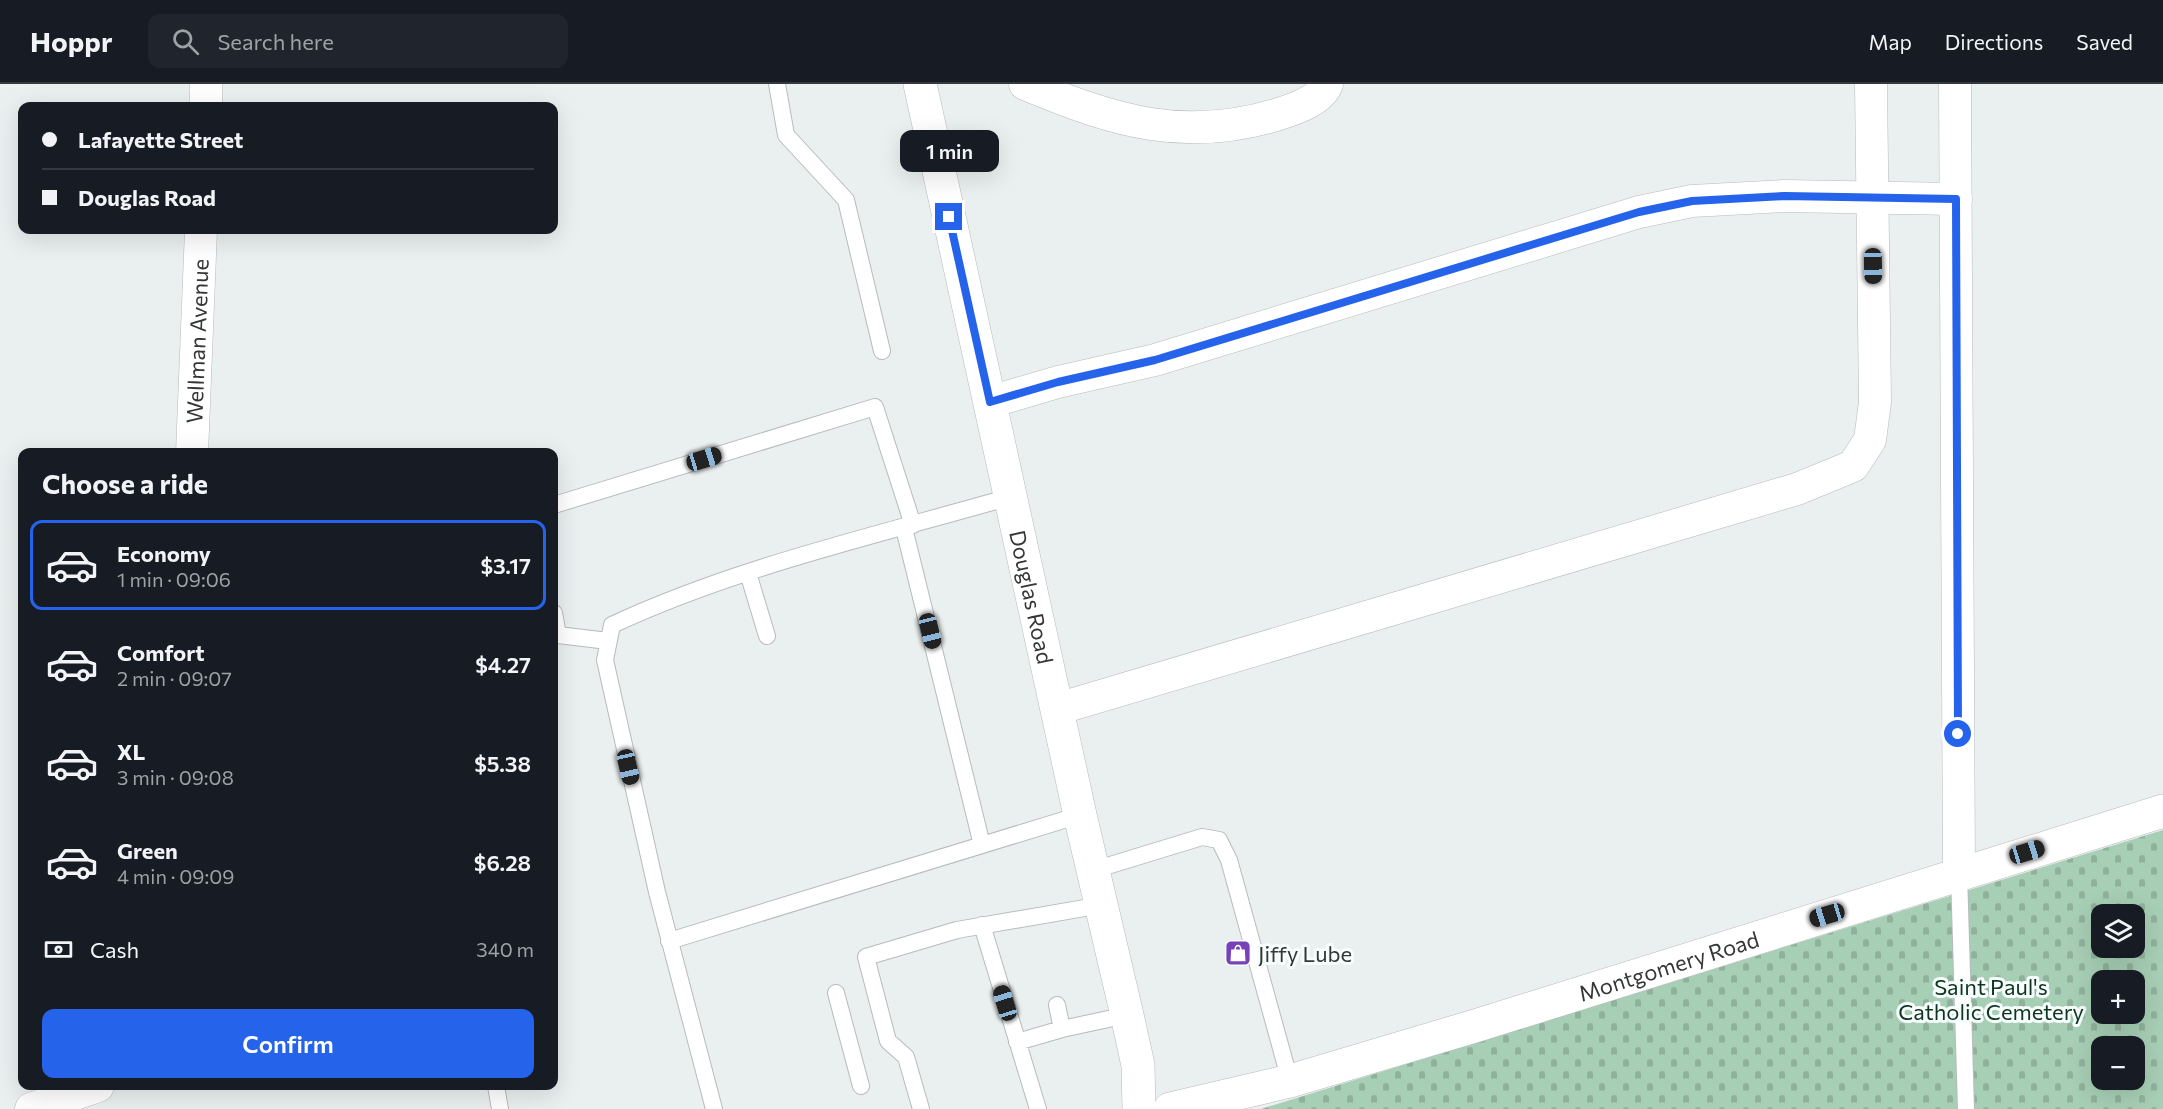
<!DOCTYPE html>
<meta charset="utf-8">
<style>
:root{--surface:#171b24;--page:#20242c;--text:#f1f3f6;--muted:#9ea1a6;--line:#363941;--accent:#2563eb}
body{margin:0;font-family:Commissioner,sans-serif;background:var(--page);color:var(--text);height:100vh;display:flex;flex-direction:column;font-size:22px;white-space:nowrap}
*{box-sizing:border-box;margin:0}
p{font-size:20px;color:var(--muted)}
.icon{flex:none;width:33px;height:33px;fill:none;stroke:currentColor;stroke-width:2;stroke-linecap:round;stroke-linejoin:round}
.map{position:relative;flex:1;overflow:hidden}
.sheet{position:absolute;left:18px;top:364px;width:540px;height:642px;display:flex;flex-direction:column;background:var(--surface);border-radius:12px;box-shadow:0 6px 24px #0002}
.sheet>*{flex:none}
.guide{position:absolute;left:18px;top:18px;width:540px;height:132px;border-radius:12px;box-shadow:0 6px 24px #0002;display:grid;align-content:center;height:132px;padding:0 24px;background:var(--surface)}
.fabs{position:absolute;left:2091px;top:820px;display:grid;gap:12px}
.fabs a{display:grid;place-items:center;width:54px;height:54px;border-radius:12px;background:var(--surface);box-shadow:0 6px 24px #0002;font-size:30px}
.end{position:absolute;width:27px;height:27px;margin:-14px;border:8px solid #2563eb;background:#fff;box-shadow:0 0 0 3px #fff}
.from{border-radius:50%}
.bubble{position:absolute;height:42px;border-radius:12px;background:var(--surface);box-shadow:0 6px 24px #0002;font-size:20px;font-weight:600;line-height:42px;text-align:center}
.car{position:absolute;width:18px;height:36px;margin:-18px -9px;border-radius:8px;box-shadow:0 0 4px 2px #0007;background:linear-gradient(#222 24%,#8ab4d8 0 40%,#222 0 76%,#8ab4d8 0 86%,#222 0)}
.guide b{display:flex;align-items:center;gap:21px;height:57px;font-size:22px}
.guide b+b{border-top:2px solid var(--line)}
.guide i{width:15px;height:15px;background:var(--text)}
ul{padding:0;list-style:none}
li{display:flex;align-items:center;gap:18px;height:90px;margin:0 12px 9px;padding:0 12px;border:3px solid transparent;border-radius:12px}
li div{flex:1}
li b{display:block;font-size:22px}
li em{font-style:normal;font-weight:600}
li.on{border-color:var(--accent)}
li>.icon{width:54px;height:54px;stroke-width:1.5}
h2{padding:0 24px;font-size:27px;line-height:72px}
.pay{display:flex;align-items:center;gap:15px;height:66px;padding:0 24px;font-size:22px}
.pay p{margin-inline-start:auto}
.primary-button{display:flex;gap:12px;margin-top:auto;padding:12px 24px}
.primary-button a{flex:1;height:69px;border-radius:12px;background:var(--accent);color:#fff;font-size:24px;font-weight:600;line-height:69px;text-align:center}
header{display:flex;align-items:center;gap:36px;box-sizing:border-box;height:84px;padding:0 30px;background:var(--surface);border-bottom:2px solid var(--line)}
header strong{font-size:28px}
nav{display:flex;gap:33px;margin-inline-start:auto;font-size:21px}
.search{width:420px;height:54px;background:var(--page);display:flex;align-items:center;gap:15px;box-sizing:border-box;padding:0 21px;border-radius:12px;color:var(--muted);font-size:22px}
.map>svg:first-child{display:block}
</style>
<header>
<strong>Hoppr</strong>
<div class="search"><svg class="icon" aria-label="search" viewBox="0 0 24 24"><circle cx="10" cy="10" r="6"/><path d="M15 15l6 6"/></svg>Search here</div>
<nav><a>Map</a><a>Directions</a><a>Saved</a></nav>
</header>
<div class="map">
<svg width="2163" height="1025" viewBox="0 0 2163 1025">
<defs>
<pattern id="cemetery-stones" width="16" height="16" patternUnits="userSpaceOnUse" patternTransform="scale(1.5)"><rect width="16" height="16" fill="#a7cfb5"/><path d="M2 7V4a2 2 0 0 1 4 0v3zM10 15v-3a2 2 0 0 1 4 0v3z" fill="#90b29c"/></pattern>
</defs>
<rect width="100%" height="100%" fill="#eaefef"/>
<path fill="url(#cemetery-stones)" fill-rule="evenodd" d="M2163 746V1025H1261ZM2102 831H2134V864H2102ZM2102 897H2134V930H2102ZM2102 963H2134V996H2102Z"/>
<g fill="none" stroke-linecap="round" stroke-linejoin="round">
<defs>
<path id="lane" d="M777 0 786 51 846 116 882 267
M554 421 875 323 913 441
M904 444 982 761
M748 489 767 552
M554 529 558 551 608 557
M1094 786 1202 753 1219 756 1229 776 1290 997
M1959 789 1966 1025
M982 841 1038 1025
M669 857 1080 731
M836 909 861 1002
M1062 945 1127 931
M1017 958 1062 945 1057 921
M496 1002 500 1025
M714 1025 657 808 605 576 612 541C736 483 878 451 1010 413
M921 1025 906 973 888 957 866 873 957 846 1102 821"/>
<g id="street">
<path d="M1025 0C1114 37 1186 60 1282 29 1297 24 1321 16 1327 0"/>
<path d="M1955 0 1959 789"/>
<path d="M206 22V0"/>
<path d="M990 318 1058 298 1155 276 1639 128 1692 117 1785 112 1956 115"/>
<path id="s1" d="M192 369 201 146"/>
<path d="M1057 625 1797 405 1853 382 1870 356 1875 318 1871 0"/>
<path d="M31 1025 98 1002"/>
</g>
<g id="secondary">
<path id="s2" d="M920 0 1080 731 1127 931 1138 981 1139 1025"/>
<path id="s3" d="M1170 1025 1290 997 1475 942 2163 727"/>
</g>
</defs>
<use href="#lane" stroke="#b7bbbb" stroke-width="18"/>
<use href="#street" stroke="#b7bbbb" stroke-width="33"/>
<use href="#secondary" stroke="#b7bbbb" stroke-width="34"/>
<use href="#lane" stroke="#fff" stroke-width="16"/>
<use href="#street" stroke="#fff" stroke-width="32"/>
<use href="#secondary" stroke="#fff" stroke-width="33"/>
</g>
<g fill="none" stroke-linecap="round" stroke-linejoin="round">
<path stroke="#2563eb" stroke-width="8" d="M949 133 990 318 1058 298 1155 276 1639 128 1692 117 1785 112 1956 115 1958 650"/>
</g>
<defs>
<symbol id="shop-square" viewBox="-11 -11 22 22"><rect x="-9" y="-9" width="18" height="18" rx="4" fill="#7941b8" stroke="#f7fcfc"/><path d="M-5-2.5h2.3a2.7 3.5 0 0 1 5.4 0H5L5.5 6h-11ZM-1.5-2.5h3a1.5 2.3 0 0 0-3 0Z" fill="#fff"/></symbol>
</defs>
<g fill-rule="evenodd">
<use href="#shop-square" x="1223" y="854" width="30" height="30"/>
</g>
<g text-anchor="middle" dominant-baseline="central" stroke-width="6" stroke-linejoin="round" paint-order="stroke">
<g font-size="22" fill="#353737" stroke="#f7fcfc">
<text stroke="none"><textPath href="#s1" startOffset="112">Wellman Avenue</textPath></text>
<text stroke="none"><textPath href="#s2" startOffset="525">Douglas Road</textPath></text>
<text stroke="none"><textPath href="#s3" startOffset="519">Montgomery Road</textPath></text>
</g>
<g font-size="22" fill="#353737" stroke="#f7fcfc" text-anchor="start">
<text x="1258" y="869">Jiffy Lube</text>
</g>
<g font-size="22" fill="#0e351f" stroke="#f7fcfc">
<text x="1991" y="902">Saint Paul's<tspan x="1991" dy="25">Catholic Cemetery</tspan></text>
</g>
</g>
</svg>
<div class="fabs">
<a><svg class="icon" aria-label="layers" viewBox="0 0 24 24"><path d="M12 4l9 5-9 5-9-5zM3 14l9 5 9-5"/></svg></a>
<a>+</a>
<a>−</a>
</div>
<i class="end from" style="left:1958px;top:650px"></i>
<i class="end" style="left:949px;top:133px"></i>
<div class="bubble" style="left:900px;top:46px;width:99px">1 min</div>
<i class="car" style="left:1873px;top:182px;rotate:179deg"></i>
<i class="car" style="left:704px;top:375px;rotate:73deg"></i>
<i class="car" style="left:930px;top:547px;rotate:166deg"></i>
<i class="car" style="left:628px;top:683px;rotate:167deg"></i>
<i class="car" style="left:2027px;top:768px;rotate:73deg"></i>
<i class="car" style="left:1827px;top:831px;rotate:253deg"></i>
<i class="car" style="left:1005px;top:919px;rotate:343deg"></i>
<div class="guide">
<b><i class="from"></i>Lafayette Street</b>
<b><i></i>Douglas Road</b>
</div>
<section class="sheet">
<h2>Choose a ride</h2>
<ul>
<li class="on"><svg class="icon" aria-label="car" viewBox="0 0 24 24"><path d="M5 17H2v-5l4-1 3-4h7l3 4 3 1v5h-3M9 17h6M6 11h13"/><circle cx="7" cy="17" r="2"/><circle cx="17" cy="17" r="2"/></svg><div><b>Economy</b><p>1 min · 09:06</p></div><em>$3.17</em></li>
<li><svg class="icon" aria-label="car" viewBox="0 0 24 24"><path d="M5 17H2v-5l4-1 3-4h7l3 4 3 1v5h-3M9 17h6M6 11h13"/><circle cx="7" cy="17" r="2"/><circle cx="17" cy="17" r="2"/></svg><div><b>Comfort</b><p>2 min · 09:07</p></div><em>$4.27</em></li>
<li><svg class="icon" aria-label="car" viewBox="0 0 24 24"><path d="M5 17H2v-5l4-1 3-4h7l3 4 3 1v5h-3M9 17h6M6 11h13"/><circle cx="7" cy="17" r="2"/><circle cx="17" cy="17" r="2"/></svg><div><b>XL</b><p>3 min · 09:08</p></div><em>$5.38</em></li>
<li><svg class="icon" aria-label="car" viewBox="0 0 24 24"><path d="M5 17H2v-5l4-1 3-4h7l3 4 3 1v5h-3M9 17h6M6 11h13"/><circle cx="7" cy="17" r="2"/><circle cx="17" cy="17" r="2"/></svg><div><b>Green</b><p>4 min · 09:09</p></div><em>$6.28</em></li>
</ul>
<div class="pay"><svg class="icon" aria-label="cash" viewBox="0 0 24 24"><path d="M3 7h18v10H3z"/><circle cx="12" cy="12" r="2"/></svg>Cash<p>340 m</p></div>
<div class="primary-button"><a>Confirm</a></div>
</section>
</div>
